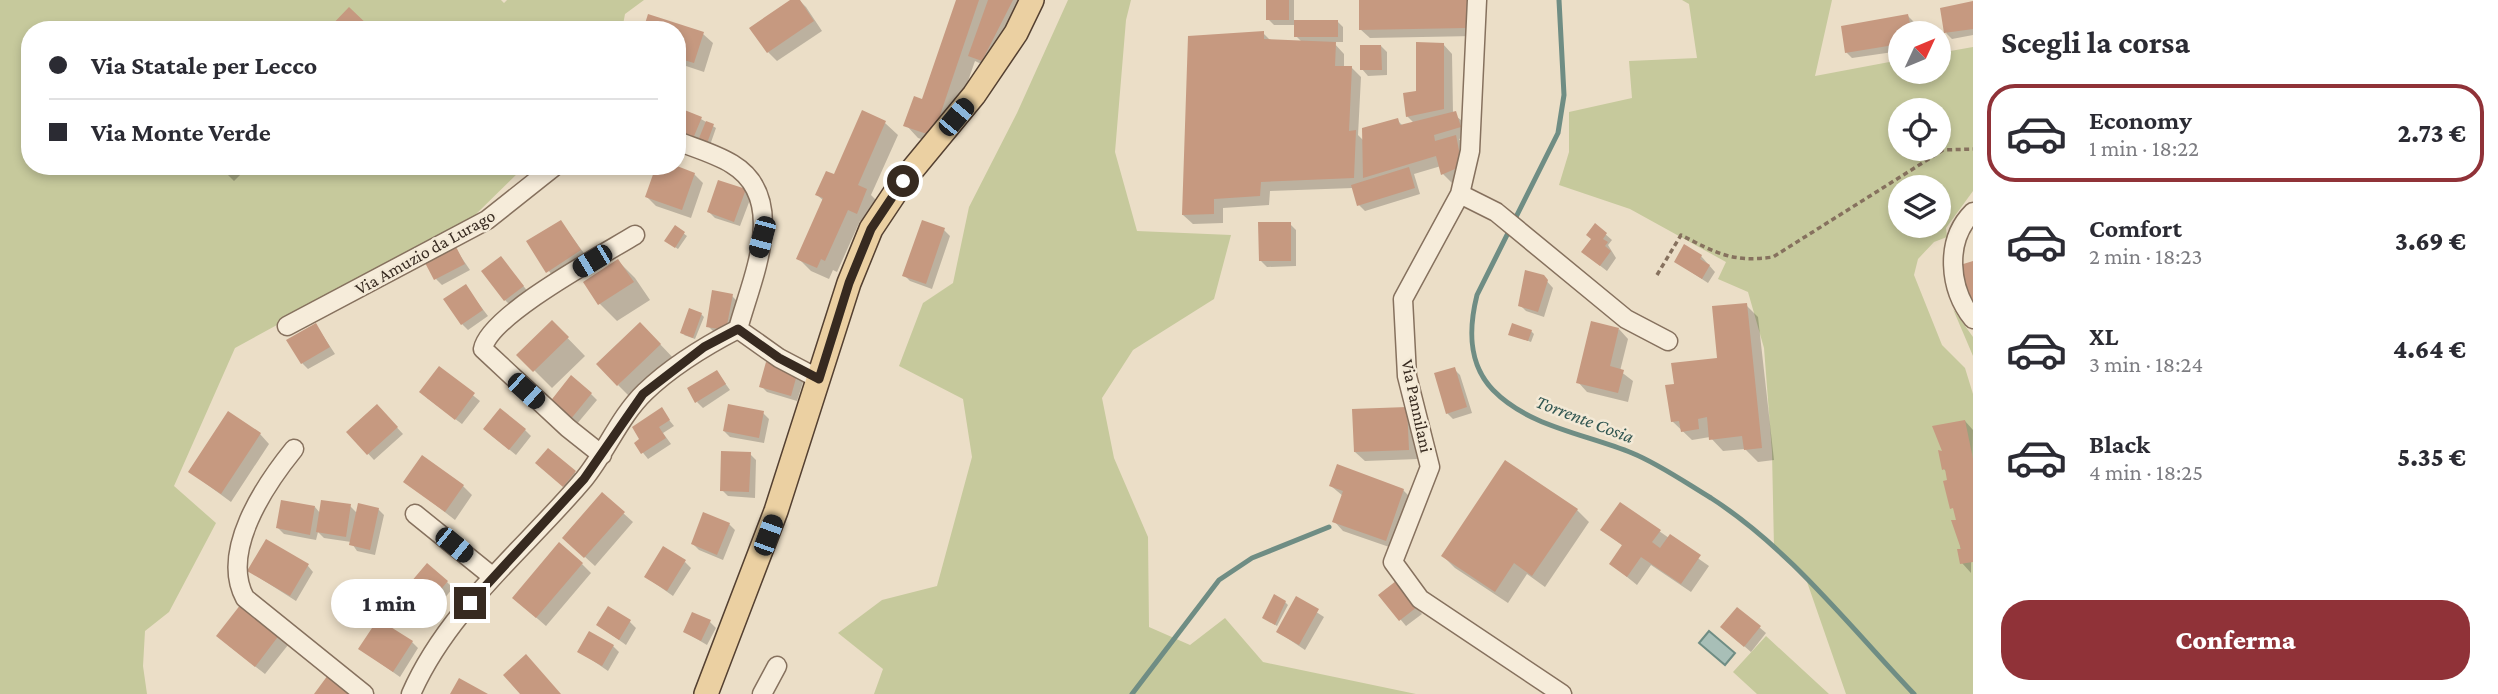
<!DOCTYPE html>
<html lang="it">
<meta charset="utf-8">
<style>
:root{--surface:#fff;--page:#f7f7f7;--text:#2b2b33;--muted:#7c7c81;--line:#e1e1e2;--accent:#903238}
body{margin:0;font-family:"Crimson Pro",serif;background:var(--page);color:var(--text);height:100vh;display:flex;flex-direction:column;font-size:26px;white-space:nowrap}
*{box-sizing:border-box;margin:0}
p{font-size:23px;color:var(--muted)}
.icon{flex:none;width:38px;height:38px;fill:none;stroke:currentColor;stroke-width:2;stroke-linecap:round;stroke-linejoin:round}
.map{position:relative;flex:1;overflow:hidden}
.details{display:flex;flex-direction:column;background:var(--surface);width:525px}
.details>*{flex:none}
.top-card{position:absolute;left:21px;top:21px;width:665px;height:154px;border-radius:28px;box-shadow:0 4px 10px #0003;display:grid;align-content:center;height:154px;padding:0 28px;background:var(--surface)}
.needle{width:46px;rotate:46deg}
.controls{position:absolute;left:1888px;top:21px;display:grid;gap:14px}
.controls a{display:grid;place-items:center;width:63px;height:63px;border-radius:50%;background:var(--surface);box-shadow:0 4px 10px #0003;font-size:35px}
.end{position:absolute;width:32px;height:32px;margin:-16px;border:9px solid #372a20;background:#fff;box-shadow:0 0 0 4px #fff}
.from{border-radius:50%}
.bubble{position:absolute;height:49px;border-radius:24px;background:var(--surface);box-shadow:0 4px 10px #0003;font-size:23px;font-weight:800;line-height:49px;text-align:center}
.car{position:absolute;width:21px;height:42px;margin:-21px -10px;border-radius:9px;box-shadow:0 0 5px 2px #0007;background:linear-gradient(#222 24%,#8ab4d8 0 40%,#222 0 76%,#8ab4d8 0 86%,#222 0)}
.top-card b{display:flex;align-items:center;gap:24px;height:66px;font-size:26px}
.top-card b+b{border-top:2px solid var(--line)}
.top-card i{width:18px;height:18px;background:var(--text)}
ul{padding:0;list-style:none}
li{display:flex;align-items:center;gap:21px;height:98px;margin:0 14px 10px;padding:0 14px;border:4px solid transparent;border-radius:28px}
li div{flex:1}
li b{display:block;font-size:26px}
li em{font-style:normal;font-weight:800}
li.active{border-color:var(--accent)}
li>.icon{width:63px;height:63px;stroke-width:1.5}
h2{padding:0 28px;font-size:32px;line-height:84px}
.cta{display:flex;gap:14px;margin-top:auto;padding:14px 28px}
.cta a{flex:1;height:80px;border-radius:28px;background:var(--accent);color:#fff;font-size:28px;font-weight:800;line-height:80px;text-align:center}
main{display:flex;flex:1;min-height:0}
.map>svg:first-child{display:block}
</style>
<main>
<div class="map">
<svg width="1973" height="694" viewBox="0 0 1973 694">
<rect width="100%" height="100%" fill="#ebdec7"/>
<path fill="#c6c99c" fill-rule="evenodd" d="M0 0H501L504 3 507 0H644L625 14 622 30H30V166H525L471 219 235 348 174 486 216 523 169 612 145 631 143 666 147 694H0Z
M1068 0H1131L1126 20 1115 152 1137 231 1231 235 1214 299 1133 350 1102 398 1114 458 1148 537 1149 627 1190 645 1225 618 1263 662 1416 694H874L883 669 838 633 882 600 937 586 972 457 963 399 899 366 923 303 953 283 969 207 1017 113Z
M1682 0H1832L1815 76 1900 60V72H1939V53L1973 47V191L1946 228 1947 237 1934 242 1918 259 1914 275 1942 345 1965 368 1973 394V694H1846L1806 579 1774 548 1772 452 1764 348 1748 292 1718 279 1726 262 1630 209 1559 185 1569 152V112L1632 98 1629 61 1697 58 1689 4ZM1900 110H1939V149H1900ZM1900 187H1939V226H1900Z
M1953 309 1973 337V356Z
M1766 636 1829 694H1757L1733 672Z"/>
<path fill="#a8bfb7" stroke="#6f8d84" stroke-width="2" d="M1709 631 1735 653 1725 665 1699 643Z"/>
<path fill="#0003" d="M793 0H799L806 7 822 31 777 61 768 52Z
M958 0H1026L992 69 975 61 945 147 918 138 906 125 923 101Z
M1268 0H1294V22L1337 21 1343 27V42H1333L1344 54V68L1351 67 1361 77 1358 135 1364 141 1397 120 1403 126 1414 123 1407 116 1443 44 1452 54 1453 114 1465 123 1469 136 1459 139 1465 146 1470 176 1452 183 1443 174 1441 166 1414 174 1420 194 1365 211 1359 205 1353 188 1270 191 1269 205 1223 208V223L1193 224 1183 215 1263 33 1271 41 1302 42 1296 36V25H1274L1268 19Z
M1361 0H1477L1474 36 1370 38 1360 29Z
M1973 4V35L1952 39 1946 33Z
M649 16 703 34 713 43 704 72 677 63V30Z
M1908 16 1914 22 1916 33H1900V51L1852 58 1846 52Z
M1381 46 1387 52V75L1368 76 1362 69Z
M701 119 716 128 709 148 677 137Z
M885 123 898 135 871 195 879 203 869 225 860 221 837 272 833 270 829 279 811 271 799 259 824 201 817 195Z
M219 166H249L234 181Z
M694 174 703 183 691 218 656 206 647 197Z
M745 191 751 197 740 226 715 218 709 212Z
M561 222 589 260 557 282 528 242Z
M1290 224 1296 230V266L1267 267 1261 261Z
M1596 226 1612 240 1608 245 1616 258 1607 271 1590 258Z
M675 227 687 236 678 249 669 243Z
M944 230 950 236 932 289 910 281 904 275Z
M453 245 470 270 442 285 436 279Z
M1701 256 1715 272 1708 283 1676 262Z
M501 258 529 293 511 306 505 300Z
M618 261 635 278 650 300 617 321 600 304 585 283Z
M1543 277 1553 288 1544 317 1526 311 1520 305Z
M465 286 488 316 468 330 462 324Z
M732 296 738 302 732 335 714 332 708 326Z
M1746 305 1758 317 1774 460 1758 462 1745 449 1723 451 1710 437 1692 440 1672 421 1676 386 1719 360Z
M701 314 704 317 695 339 684 335Z
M552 322 585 356 552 388 519 355Z
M316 325 335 354 308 369 302 363Z
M1619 329 1628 339 1620 371 1633 381 1628 402 1587 392 1578 382Z
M1531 331 1534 334 1531 342 1510 334Z
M658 342 677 362 635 402 618 385Z
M767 364 804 379 797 401 767 392 761 386Z
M439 368 480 401 462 424 427 398Z
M1454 369 1460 375 1472 413 1453 419 1447 413Z
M717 372 730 390 703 408 697 402Z
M591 394 597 400 576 425 551 403Z
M377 406 403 434 374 460 348 432Z
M1407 408 1416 418 1418 459 1365 461 1355 452Z
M661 410 674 426 663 433 671 444 648 459 636 444Z
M763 413 769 419 764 443 730 437 724 431Z
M1965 421 1973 430 1971 573 1962 563 1958 521 1948 473 1944 469 1945 452Z
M525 430 531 436 516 455 491 435Z
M260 434 269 444 231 502 190 472Z
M549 450 581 478 570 491 543 469Z
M750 454 756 460 755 498 728 496 722 490Z
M405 481 463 486 472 495 455 520Z
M1331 486 1403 490 1413 500 1395 549 1343 531 1334 521 1343 496Z
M350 506 358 514 378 509 384 515 375 555 357 551 351 542 324 538 318 532 316 540 284 534 278 528 315 507 320 513Z
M1577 510 1589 522 1545 587 1527 574 1508 603 1455 568 1443 556Z
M623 513 633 522 595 566 574 547Z
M729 524 735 530 723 560 699 550 693 544Z
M1603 530 1659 531 1709 566 1691 592 1651 565 1637 585 1611 564 1623 546Z
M685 562 691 568 673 596 646 577Z
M582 564 591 573 546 626 524 607Z
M308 566 313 572 296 601 249 571Z
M447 582 453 588 433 612 413 595Z
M1402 589 1422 614 1406 626 1380 595Z
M1296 599 1324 617 1305 650 1278 632Z
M1285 602 1288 605 1277 626 1267 620Z
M1738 609 1766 633 1751 652 1729 633Z
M630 622 636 628 626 645 598 625Z
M710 622 716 628 707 645 685 632Z
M279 636 288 645 265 674 228 645Z
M412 642 418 648 400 677 360 649Z
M613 646 619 652 608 671 579 651Z"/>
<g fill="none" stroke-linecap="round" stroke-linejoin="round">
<path stroke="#6f8d84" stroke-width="5" d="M1559 0 1564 95 1558 133 1477 295C1469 327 1467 363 1493 390 1529 427 1586 434 1632 453 1659 464 1686 483 1711 498 1789 548 1850 627 1914 694
M1132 694 1219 580 1252 558 1329 527"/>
</g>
<path fill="#c69980" d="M790 0H800L814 21 767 53 749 28Z
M956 0H979L933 136 903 126 914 96 922 99Z
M988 0H1013L982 61 968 56Z
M1266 0H1289V20H1266Z
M1359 0H1468L1466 28 1359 30Z
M1973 1V29L1944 33 1940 8Z
M349 7 371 28 370 30H327Z
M648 14 704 32 694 63 677 58V30H643Z
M1908 14 1912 33H1900V44L1845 53 1841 26Z
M1294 20H1338V37H1294Z
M1264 31V39L1336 42 1335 66H1352L1349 131 1356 130 1354 178 1261 182 1260 196 1214 199V214L1182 215 1188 36Z
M1416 42 1444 43V109L1406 117 1403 93 1416 91Z
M1360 45H1381L1382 70H1360Z
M677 107 702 117 692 141 677 135Z
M862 110 886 121 858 185 867 189 857 214 848 210 825 261 821 259 817 268 796 259 823 198 815 195 826 171 834 174Z
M1456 111 1461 127 1434 135 1435 141 1456 135 1462 166 1441 175 1436 156 1363 178 1362 128 1398 118 1400 125Z
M706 121 714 124 706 146 697 143Z
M216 166H230L223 173Z
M656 166H677L695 173 682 210 645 197Z
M1409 167 1415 188 1357 206 1351 185Z
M718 180 746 189 734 222 707 212Z
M561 220 581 250 546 273 526 241Z
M922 220 945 228 926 284 902 276Z
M1258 222H1291V261H1259Z
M1595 223 1607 233 1603 239 1608 242 1605 246 1611 251 1600 266 1581 252 1591 239 1586 235Z
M675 225 685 232 675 248 664 241Z
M454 243 465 264 434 280 423 259Z
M1684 244 1702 255 1700 259 1710 265 1702 279 1674 262Z
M501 256 524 286 504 301 481 271Z
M618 259 634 282 598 305 583 282Z
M1973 261V305H1972L1960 265Z
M1525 270 1544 275 1548 280 1538 312 1518 306Z
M466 284 483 310 461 325 443 299Z
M712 290 733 294 726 330 706 327Z
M1747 303 1762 448 1744 450 1742 436 1709 440 1707 417 1698 419 1699 429 1681 432 1679 421 1671 422 1665 385 1674 384 1671 363 1717 358 1712 306Z
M689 308 702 313 693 338 680 333Z
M552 320 569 337 533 372 516 355Z
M1591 321 1619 328 1610 366 1624 370 1618 393 1576 383Z
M640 322 661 344 617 386 596 364Z
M316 323 330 347 301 364 286 340Z
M1512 323 1532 330 1528 341 1508 335Z
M766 362 798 371 791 396 759 387Z
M439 366 475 393 455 420 419 392Z
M1455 367 1467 407 1446 414 1434 373Z
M717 370 726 384 695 403 687 388Z
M571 375 592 393 570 420 549 403Z
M377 404 398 427 367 455 346 432Z
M728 404 764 411 759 438 723 431Z
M662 407 670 420 659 427 666 438 641 454 634 443 639 439 632 427Z
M1407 407 1409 450 1354 452 1352 409Z
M500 408 526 429 509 450 483 429Z
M228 411 261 433 221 494 188 472Z
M1965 420 1973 459V562L1960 564 1957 549H1961L1951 520H1956L1953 508 1950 509 1943 481 1947 480 1945 469 1942 470 1938 450 1942 451 1932 426Z
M548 448 576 471 563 487 535 463Z
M721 451 751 452 749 492 720 491Z
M422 455 464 485 445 512 403 482Z
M1505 460 1578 509 1532 576 1514 563 1495 592 1441 556Z
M1337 464 1404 489 1386 541 1332 522 1343 491 1329 486Z
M602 492 625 512 584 558 562 538Z
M281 500 315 506 310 535 276 528Z
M321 500 351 504 346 537 316 532Z
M1620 502 1661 530 1652 542 1660 548 1670 534 1701 555 1681 584 1641 557 1627 577 1609 564 1622 545 1600 530Z
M358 503 379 508 370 550 349 545Z
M703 512 730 523 717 555 691 544Z
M266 539 309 564 290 596 247 571Z
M559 542 583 563 536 618 512 598Z
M663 546 686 560 667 591 644 577Z
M427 563 448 581 426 607 405 589Z
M1396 581 1417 607 1399 621 1378 595Z
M1274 594 1286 601 1275 625 1262 618Z
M1296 596 1319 609 1299 645 1276 632Z
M241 604 280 634 255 667 216 636Z
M608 606 631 620 619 640 596 625Z
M1737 607 1761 626 1744 647 1720 627Z
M692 612 711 620 701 641 683 632Z
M378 619 413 641 393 672 358 649Z
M589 631 614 645 602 666 577 652Z
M526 654 561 694H520L503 675Z
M328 675 352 694H314Z
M459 678 488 694H450Z"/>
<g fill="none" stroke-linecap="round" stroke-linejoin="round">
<defs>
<path id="minor" d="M1477 0 1470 151 1460 194 1403 299 1407 376 1430 467 1393 562 1420 599 1562 694
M677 141C695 148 716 154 732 164 790 199 751 280 738 329
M1460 194 1496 212 1626 319 1668 341
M1973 212C1944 241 1949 289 1973 319
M287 326 487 220 555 166
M294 449C264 486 220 552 245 598L364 694
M602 455 568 428 483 349C489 315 604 254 635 235
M415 514 493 577
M411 694C448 609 526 548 584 479 606 452 620 416 645 392 672 366 705 346 738 329L779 358 819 379
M762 694 777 666"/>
<path id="major" d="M706 694 776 511 849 283 871 229 903 181 974 95 1016 33 1032 0"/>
</defs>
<use href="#minor" stroke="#86715e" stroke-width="21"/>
<use href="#major" stroke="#544031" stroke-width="26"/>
<path stroke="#86715e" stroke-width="3.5" stroke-dasharray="5 3.5" stroke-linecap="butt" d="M1657 275 1681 235C1716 253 1733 263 1773 257L1943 150 1973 149"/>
<use href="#minor" stroke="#f6ecda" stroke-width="18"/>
<use href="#major" stroke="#ebd0a2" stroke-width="23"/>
</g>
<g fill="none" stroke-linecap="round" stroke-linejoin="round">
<path stroke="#372a20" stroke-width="9" d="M470 603 584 479 643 394 704 347 738 329 779 358 819 379 849 283 871 229 903 181"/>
</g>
<g text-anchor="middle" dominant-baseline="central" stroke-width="5" stroke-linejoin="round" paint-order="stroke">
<g font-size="18" fill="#372a20" stroke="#f3e9d6">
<text transform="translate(425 252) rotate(-29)">Via Amuzio da Lurago</text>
<text transform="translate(1417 406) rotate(78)">Via Pannilani</text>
</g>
<g font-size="19" font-style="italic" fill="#315651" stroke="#f3e9d6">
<text transform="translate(1585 419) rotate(21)">Torrente Cosia</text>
</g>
</g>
</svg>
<div class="controls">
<a><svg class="needle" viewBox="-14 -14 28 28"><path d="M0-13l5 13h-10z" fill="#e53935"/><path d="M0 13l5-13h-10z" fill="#7c7c81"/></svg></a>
<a><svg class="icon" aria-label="locate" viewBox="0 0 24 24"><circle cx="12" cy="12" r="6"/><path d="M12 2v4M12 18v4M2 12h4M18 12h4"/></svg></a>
<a><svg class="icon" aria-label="layers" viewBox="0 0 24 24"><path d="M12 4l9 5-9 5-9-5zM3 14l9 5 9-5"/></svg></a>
</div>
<i class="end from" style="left:903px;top:181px"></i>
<i class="end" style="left:470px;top:603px"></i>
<div class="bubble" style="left:331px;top:579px;width:116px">1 min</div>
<i class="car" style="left:956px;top:117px;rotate:40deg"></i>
<i class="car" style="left:762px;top:237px;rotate:195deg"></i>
<i class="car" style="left:592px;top:261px;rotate:239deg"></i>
<i class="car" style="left:526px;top:391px;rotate:132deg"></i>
<i class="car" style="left:768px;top:535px;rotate:20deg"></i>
<i class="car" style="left:454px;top:545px;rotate:129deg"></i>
<div class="top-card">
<b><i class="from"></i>Via Statale per Lecco</b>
<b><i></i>Via Monte Verde</b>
</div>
</div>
<section class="details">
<h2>Scegli la corsa</h2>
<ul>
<li class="active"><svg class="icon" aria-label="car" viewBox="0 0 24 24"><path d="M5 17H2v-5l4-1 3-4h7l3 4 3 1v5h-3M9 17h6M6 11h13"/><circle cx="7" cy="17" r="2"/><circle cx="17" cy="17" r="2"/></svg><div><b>Economy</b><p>1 min · 18:22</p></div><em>2.73 €</em></li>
<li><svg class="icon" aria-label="car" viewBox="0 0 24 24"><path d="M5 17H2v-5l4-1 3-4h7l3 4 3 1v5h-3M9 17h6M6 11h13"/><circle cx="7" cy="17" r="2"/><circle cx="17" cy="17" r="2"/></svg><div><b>Comfort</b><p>2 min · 18:23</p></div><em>3.69 €</em></li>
<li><svg class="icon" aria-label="car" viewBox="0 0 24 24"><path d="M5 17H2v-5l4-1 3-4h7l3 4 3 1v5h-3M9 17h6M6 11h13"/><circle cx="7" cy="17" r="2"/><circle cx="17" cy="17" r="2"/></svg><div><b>XL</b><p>3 min · 18:24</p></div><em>4.64 €</em></li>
<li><svg class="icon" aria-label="car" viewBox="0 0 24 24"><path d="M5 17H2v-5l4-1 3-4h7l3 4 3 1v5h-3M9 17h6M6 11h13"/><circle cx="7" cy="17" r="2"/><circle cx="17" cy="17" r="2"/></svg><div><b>Black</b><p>4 min · 18:25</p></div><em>5.35 €</em></li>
</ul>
<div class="cta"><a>Conferma</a></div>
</section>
</main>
